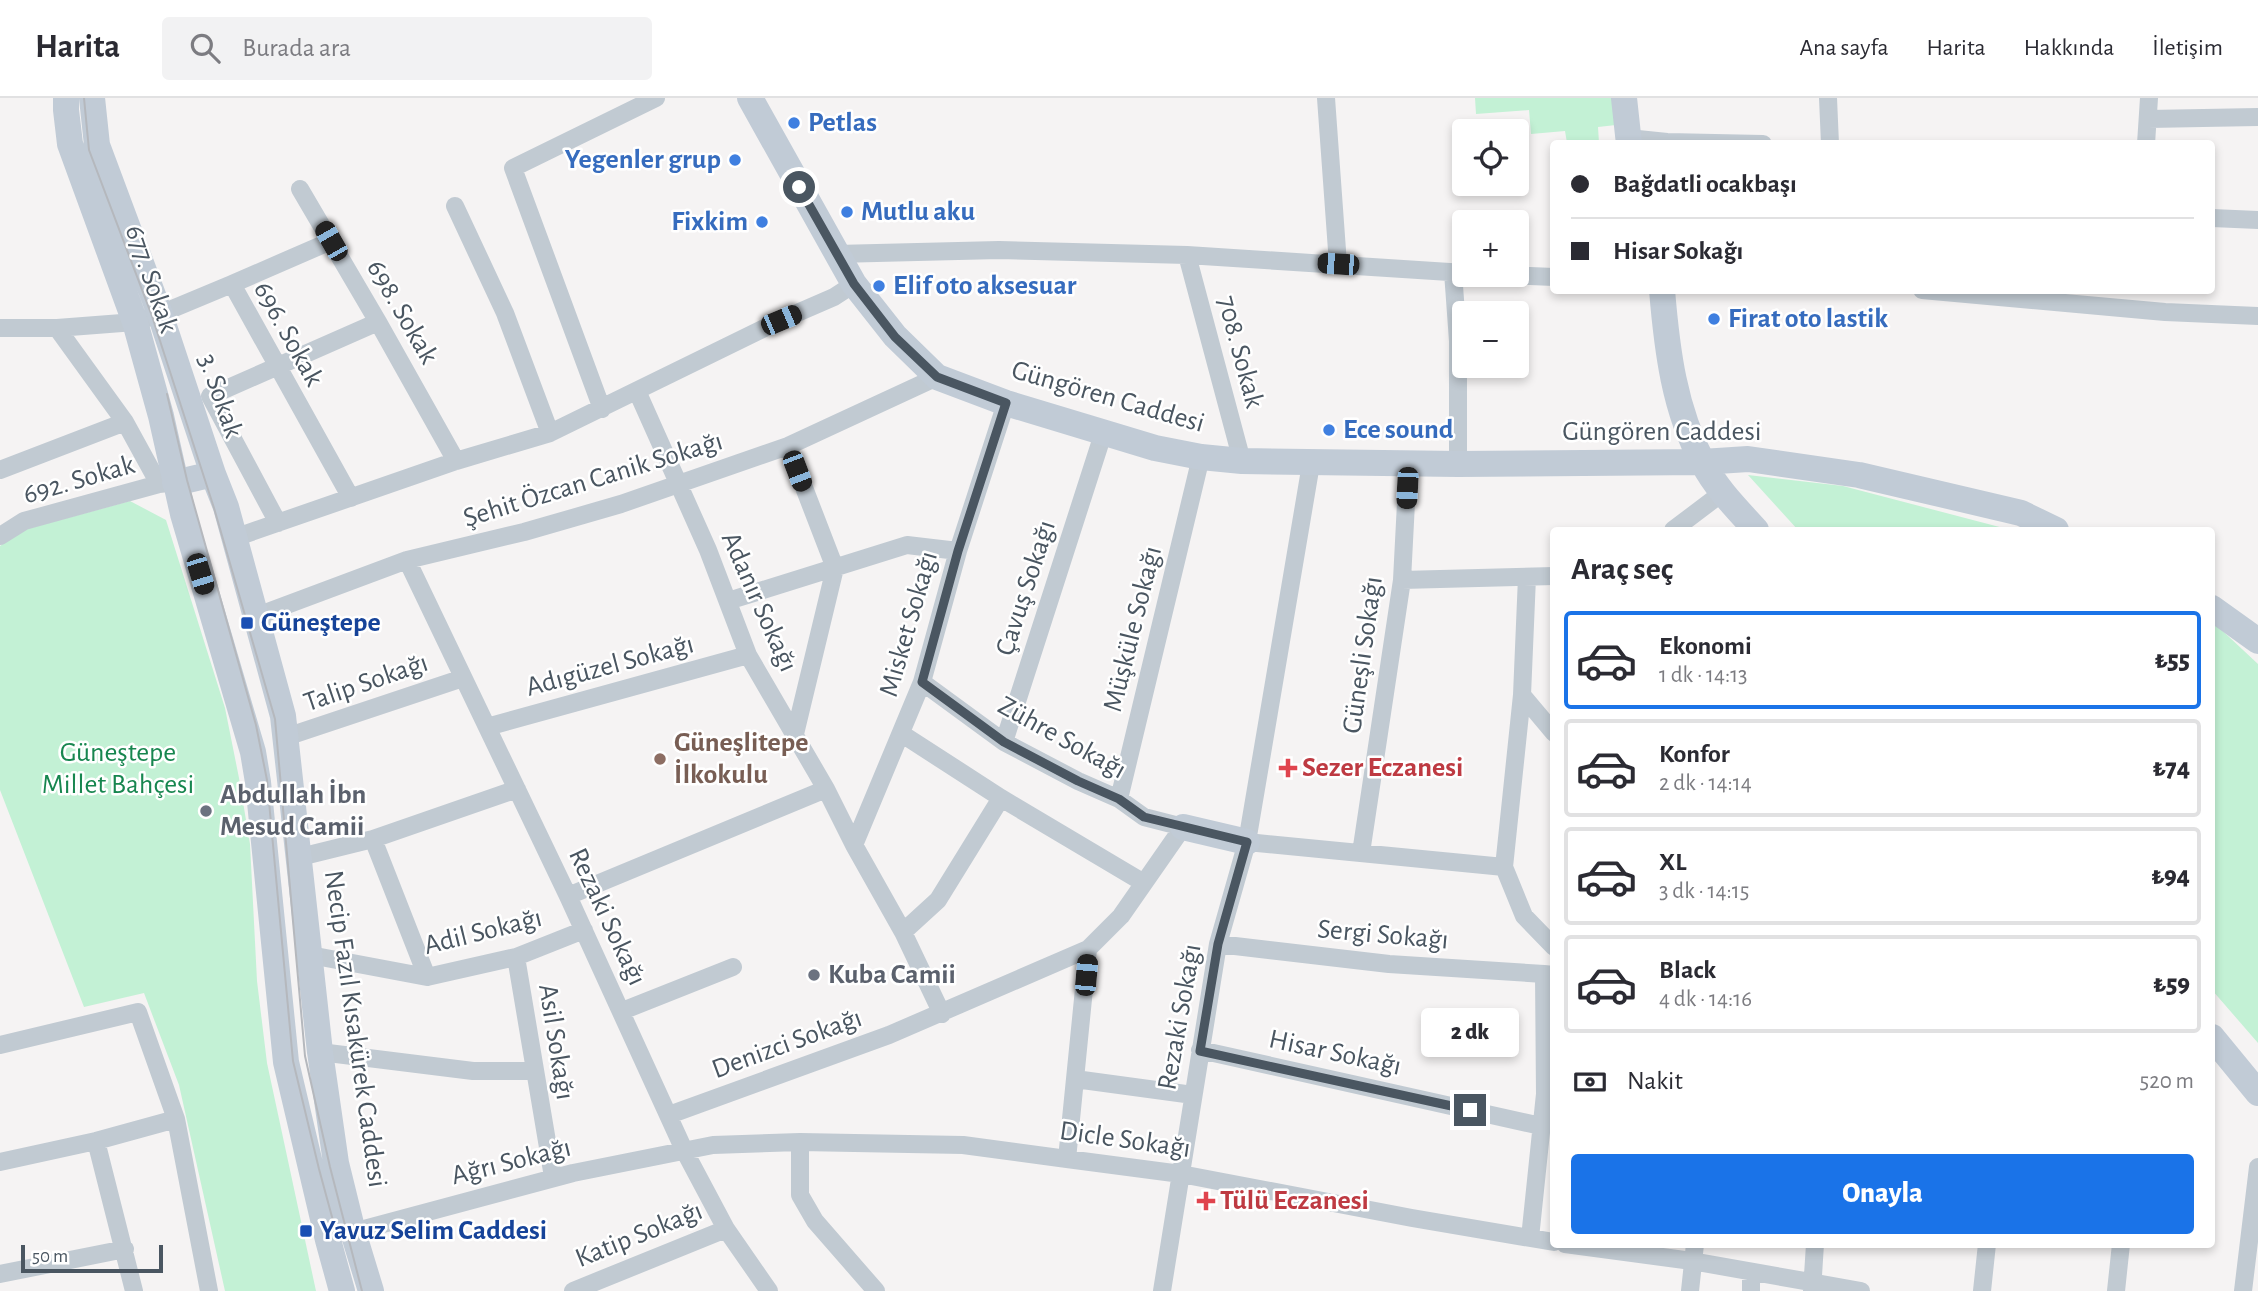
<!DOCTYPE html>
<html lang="tr">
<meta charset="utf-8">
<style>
:root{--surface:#fff;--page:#f2f2f3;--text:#2b2b33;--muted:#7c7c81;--line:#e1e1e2;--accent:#1a73e8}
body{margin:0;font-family:"Alegreya Sans",sans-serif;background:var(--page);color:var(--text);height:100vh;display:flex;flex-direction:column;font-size:26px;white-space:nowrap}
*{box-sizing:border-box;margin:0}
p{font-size:23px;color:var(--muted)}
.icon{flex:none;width:38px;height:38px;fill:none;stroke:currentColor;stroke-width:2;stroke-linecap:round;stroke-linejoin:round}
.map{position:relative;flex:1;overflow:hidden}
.sheet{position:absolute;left:1550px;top:429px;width:665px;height:721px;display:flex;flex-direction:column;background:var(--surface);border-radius:7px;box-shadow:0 4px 10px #0003}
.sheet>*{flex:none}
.hud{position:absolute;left:1550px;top:42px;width:665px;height:154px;border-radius:7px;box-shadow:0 4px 10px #0003;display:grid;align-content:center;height:154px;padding:0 21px;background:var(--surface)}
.fabs{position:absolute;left:1452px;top:21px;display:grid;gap:14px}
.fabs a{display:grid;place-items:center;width:77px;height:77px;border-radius:7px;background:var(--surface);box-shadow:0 4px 10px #0003;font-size:35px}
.scale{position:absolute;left:21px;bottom:18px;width:142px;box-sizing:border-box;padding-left:7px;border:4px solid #4a5661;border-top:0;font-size:19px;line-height:24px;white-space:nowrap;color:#4a5661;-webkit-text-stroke:5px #fff;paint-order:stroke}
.end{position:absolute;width:32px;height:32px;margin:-16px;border:9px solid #4a5661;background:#fff;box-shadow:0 0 0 4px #fff}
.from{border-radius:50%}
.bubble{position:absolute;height:49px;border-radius:7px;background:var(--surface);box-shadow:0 4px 10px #0003;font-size:23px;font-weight:800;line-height:49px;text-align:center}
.car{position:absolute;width:21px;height:42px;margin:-21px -10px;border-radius:9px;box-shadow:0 0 5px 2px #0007;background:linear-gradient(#222 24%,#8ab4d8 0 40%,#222 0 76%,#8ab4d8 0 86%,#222 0)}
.hud b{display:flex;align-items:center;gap:24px;height:66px;font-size:26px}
.hud b+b{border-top:2px solid var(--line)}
.hud i{width:18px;height:18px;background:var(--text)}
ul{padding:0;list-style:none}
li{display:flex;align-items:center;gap:21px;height:98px;margin:0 14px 10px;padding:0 7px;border:4px solid var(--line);border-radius:7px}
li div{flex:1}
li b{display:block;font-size:26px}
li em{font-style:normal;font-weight:800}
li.on{border-color:var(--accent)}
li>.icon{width:63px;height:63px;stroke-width:1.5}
h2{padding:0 21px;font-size:32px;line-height:84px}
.pay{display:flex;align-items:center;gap:18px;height:77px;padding:0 21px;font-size:26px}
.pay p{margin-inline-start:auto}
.primary-button{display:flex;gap:14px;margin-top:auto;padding:14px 21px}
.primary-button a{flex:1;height:80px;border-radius:7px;background:var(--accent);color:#fff;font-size:28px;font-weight:800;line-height:80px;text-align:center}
header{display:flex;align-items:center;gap:42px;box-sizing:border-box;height:98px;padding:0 35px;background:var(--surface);border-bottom:2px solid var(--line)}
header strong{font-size:33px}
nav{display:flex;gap:38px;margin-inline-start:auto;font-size:24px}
.search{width:490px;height:63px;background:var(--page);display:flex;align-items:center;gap:18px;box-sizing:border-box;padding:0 24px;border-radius:7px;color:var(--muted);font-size:26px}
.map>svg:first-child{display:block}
</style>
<header>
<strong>Harita</strong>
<div class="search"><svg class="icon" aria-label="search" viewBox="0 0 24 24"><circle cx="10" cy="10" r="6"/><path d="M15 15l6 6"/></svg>Burada ara</div>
<nav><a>Ana sayfa</a><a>Harita</a><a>Hakkında</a><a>İletişim</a></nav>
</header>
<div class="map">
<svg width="2258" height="1193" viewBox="0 0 2258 1193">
<rect width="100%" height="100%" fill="#f5f3f3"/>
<path fill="#c3f1d5" d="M1475 0H1614L1616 27 1598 29 1599 45H1567L1565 33 1531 36 1529 12 1476 16Z
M1748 377 1843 388 2011 432H1798Z
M130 403 166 422 225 610 239 680 250 746 257 883 267 965 316 1193H225L179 987 144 895 84 909 0 692V448L19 433Z
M2212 523 2258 566V945L2212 892Z"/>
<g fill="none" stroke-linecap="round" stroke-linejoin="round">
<path stroke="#c1cad2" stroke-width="18" d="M1326 0 1338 166
M1828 0 1830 46
M2148 21 2258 19
M1628 40 1667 44 1763 46
M2146 46 2149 0
M300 91 378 224 456 363
M455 108 505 215 550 335
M2212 120 2258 122
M836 156 999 152 1187 157 1465 175
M1187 157 1242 363
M1453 174 1458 243V366
M1503 177 1554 179
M232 186 331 143
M1922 192 2165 214 2258 218
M0 230H57L135 224 160 216 232 186 351 400
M57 230 125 324 159 386
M637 293 708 452 748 557 826 691 854 747 903 834 942 916
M602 311 513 70 656 0
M788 348 835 470 795 636
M0 372 125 324
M278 425 210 298 378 224
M1673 432 1722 395
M0 438 24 423 159 386 168 385
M234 440 456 363 550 335 781 222 834 199 854 186
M407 462 568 798 684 1052 726 1131 769 1193
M1527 479 1522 597 1504 769 1524 818 1554 849
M1402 482 1554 478
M728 503 907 447 958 453
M257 518 407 462 524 434 621 406 788 348 937 279
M1522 597 1554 635
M487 629 748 557
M902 636 1001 700 1144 785
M286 639 463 580
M1004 644 1104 333
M1119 701 1201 359
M373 741 427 879
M1247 744 1504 769
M854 747 922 584 958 453 1006 305
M1361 755 1402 482 1408 366
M300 759 373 741 517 691
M568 798 826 691
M903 834 938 802 1001 700
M1218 846 1389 866 1544 876
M310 857 427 879 516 859 584 832
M516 859 553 1079
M622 913 733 869
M0 947 138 914 176 1021 209 1193
M1200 952 1541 1028
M320 954 473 973H534
M1075 981 1193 997
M669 1017 889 937 1088 851 1121 818 1183 729 1144 719 1119 701 1078 683 1004 644 922 584
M96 1043 134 1193
M800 1044V1097L815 1123 876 1193
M1067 1061 1088 851
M0 1064 96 1043 176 1021
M353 1134 573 1075 713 1047 800 1044 963 1047 1067 1061 1181 1076 1412 1120 1554 1144
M1530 1140 1545 996 1544 876 1554 877
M1565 1146 1692 1163 1861 1193
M0 1176 125 1151
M573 1193 726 1131
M1162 1193 1218 846 1247 744 1311 366
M1690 1193 1695 1146
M1751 1193V1174
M1812 1193 1815 1146
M1982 1193 1987 1146
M2116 1193 2121 1146
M2243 1193 2258 1069"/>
<path stroke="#c1cbd6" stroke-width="26" d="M66 0V12L70 46 135 224 161 318 183 416 253 654 258 684 286 964 328 1142 342 1193
M92 0 97 47 160 216 213 376
M750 0 854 186 895 238 937 279 1006 305 1155 350 1201 359 1242 363 1458 366 1702 364 1748 361 1859 377 2021 415 2056 432
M1624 0 1629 46
M1662 192C1667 252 1674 311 1703 365 1716 390 1737 411 1756 432
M175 385 213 376 226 409 283 618 320 954 336 1065 353 1134 371 1193
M2212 510 2258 543
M1183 729 1247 744
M2212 939 2258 995"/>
<path stroke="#b5b8bd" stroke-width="2" d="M84 0 89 52 152 218 214 410 275 621 305 958 330 1069 362 1193
M167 296 187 382 256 627 267 682 293 963 319 1071 338 1141"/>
</g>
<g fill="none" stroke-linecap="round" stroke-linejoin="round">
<path stroke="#4a5661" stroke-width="9" d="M799 89 854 186 895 239 937 279 1006 305 958 453 922 584 1004 644 1078 683 1119 701 1144 719 1247 744 1218 846 1200 953 1470 1012"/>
</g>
<g fill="#3f7fe0" stroke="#fff" stroke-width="2.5">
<circle cx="794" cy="25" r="7"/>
<circle cx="735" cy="62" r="7"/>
<circle cx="847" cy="114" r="7"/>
<circle cx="762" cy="124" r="7"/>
<circle cx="879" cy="188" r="7"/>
<circle cx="1714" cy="221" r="7"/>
<circle cx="1329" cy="332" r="7"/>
</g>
<g fill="#1a4fb4" stroke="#fff" stroke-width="2.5">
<rect x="240" y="518" width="14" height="14" rx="3.5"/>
<rect x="299" y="1126" width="14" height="14" rx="3.5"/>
</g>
<circle fill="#8d6e63" stroke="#fff" stroke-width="2.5" cx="660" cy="661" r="7"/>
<g fill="#e0444e" stroke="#fff" stroke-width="2.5">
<path d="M1284.5 659.5h7v7h7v7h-7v7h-7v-7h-7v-7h7z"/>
<path d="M1202.5 1092.5h7v7h7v7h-7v7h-7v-7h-7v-7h7z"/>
</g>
<g fill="#6b7280" stroke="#fff" stroke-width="2.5">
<circle cx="206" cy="713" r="7"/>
<circle cx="814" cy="877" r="7"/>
</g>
<g text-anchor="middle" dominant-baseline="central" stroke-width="5" stroke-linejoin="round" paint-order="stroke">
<g font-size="28" font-weight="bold" fill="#366cbe" stroke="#fff" text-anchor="start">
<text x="808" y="25">Petlas</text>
<text x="721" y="62" text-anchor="end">Yegenler grup</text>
<text x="861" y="114">Mutlu aku</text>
<text x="748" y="124" text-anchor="end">Fixkim</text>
<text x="893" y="188">Elif oto aksesuar</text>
<text x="1728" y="221">Firat oto lastik</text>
<text x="1343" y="332">Ece sound</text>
</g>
<g font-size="28" fill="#4a5661" stroke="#fff">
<text transform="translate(151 181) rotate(71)">677. Sokak</text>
<text transform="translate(402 214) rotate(60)">698. Sokak</text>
<text transform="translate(288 236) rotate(61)">696. Sokak</text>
<text transform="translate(1240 254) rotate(75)">708. Sokak</text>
<text transform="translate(220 298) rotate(71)">3. Sokak</text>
<text transform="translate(1108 299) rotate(16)">Güngören Caddesi</text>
<text x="1662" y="334">Güngören Caddesi</text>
<text transform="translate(79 382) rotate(-16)">692. Sokak</text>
<text transform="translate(593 382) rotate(-17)">Şehit Özcan Canik Sokağı</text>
<text transform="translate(1026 490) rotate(-72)">Çavuş Sokağı</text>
<text transform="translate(759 504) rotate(66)">Adanır Sokağı</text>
<text transform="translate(909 526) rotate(-74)">Misket Sokağı</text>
<text transform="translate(1133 531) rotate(-76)">Müşküle Sokağı</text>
<text transform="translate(1363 557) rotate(-82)">Güneşli Sokağı</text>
<text transform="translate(610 568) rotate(-15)">Adıgüzel Sokağı</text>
<text transform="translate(366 585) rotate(-19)">Talip Sokağı</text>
<text transform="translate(1062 640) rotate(29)">Zühre Sokağı</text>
<text transform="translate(607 819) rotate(65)">Rezaki Sokağı</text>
<text transform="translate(483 834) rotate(-14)">Adil Sokağı</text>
<text transform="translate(1383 837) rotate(5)">Sergi Sokağı</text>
<text transform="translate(1180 919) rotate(-80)">Rezaki Sokağı</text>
<text transform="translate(355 931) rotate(82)">Necip Fazıl Kısakürek Caddesi</text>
<text transform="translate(556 944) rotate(81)">Asil Sokağı</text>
<text transform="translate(787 946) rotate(-20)">Denizci Sokağı</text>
<text transform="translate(1335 955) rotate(12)">Hisar Sokağı</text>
<text transform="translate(1125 1042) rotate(8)">Dicle Sokağı</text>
<text transform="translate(511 1064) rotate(-14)">Ağrı Sokağı</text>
<text transform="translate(639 1137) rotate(-22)">Katip Sokağı</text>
</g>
<g font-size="28" font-weight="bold" fill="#164399" stroke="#fff" text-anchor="start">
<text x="261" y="525">Güneştepe</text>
<text x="320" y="1133">Yavuz Selim Caddesi</text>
</g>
<g font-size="28" font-weight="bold" fill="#785e54" stroke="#fff" text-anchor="start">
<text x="674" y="645">Güneşlitepe<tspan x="674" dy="32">İlkokulu</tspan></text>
</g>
<g font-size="28" fill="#17864f" stroke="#fff">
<text x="118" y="655">Güneştepe<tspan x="118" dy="32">Millet Bahçesi</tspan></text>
</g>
<g font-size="28" font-weight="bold" fill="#be3a42" stroke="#fff" text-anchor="start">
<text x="1302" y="670">Sezer Eczanesi</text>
<text x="1220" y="1103">Tülü Eczanesi</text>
</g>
<g font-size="28" font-weight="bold" fill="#5b616d" stroke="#fff" text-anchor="start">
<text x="220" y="697">Abdullah İbn<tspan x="220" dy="32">Mesud Camii</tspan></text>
<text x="828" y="877">Kuba Camii</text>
</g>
</g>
</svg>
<div class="fabs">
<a><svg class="icon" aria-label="locate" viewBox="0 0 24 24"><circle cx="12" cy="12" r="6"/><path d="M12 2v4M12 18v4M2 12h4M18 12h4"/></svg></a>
<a>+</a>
<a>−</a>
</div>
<div class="scale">50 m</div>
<i class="end from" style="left:799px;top:89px"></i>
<i class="end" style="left:1470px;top:1012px"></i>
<div class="bubble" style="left:1421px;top:910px;width:98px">2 dk</div>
<i class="car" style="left:331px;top:143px;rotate:330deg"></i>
<i class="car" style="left:1338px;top:166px;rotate:274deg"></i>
<i class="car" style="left:781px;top:222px;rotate:67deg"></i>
<i class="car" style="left:797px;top:373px;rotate:159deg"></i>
<i class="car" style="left:1407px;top:390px;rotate:183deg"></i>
<i class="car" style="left:200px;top:476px;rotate:163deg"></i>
<i class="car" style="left:1086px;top:877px;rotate:5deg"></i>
<div class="hud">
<b><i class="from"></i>Bağdatli ocakbaşı</b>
<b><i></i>Hisar Sokağı</b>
</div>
<section class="sheet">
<h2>Araç seç</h2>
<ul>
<li class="on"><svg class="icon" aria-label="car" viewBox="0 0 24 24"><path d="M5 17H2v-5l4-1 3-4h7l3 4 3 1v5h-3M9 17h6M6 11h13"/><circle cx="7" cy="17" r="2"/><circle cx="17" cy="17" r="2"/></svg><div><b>Ekonomi</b><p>1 dk · 14:13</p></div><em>₺55</em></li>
<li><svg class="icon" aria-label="car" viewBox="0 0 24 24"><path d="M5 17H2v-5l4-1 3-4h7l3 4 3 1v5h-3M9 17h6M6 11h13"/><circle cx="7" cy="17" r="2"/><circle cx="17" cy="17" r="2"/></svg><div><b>Konfor</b><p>2 dk · 14:14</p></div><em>₺74</em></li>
<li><svg class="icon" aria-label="car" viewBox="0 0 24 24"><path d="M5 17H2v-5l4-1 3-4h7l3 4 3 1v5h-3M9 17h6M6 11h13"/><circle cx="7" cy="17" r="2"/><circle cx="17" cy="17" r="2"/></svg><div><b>XL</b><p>3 dk · 14:15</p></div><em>₺94</em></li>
<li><svg class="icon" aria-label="car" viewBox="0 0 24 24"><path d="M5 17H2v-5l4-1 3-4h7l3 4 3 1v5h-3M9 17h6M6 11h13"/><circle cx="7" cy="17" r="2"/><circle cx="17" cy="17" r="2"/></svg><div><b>Black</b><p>4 dk · 14:16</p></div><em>₺59</em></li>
</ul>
<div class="pay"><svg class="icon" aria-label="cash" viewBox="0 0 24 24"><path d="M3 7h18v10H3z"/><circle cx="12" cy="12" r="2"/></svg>Nakit<p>520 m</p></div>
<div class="primary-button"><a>Onayla</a></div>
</section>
</div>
